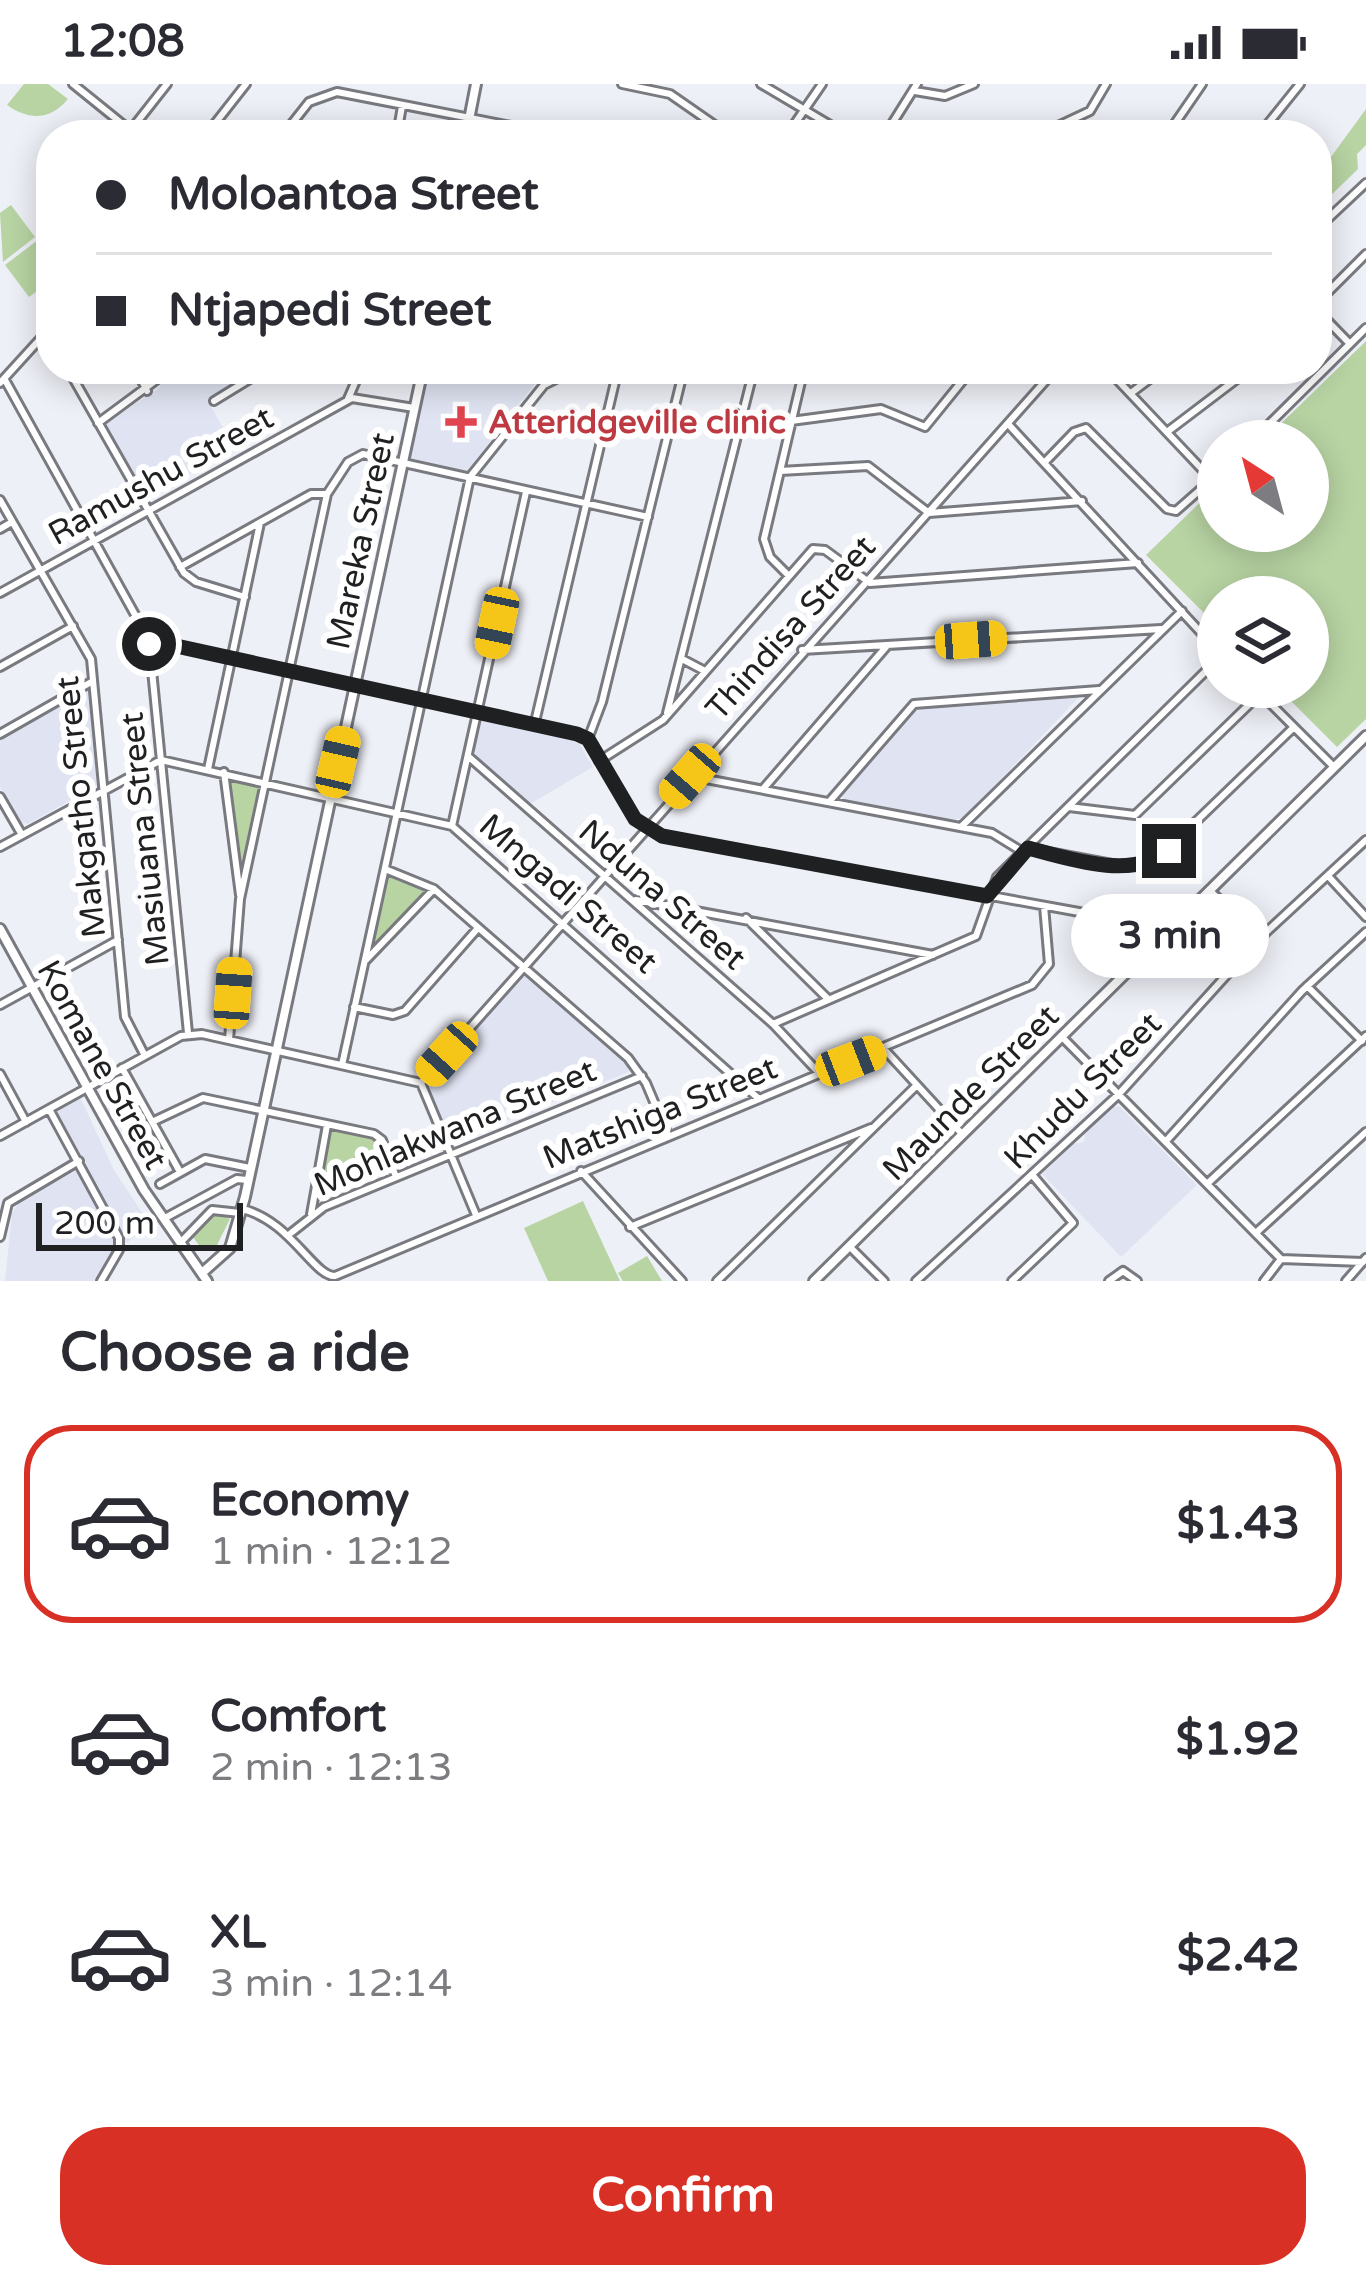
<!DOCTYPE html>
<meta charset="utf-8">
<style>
:root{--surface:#fff;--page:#f7f7f7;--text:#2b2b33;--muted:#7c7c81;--line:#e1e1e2;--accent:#d93025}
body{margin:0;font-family:"Varela Round",sans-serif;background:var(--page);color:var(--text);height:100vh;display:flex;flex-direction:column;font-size:45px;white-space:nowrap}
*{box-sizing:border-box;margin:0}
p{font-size:39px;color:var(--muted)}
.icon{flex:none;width:66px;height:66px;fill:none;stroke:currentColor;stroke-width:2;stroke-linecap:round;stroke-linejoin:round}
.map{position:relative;height:1197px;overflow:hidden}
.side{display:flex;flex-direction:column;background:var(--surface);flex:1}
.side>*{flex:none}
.banner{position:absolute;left:36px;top:36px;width:1296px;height:264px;border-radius:48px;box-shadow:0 6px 30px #0003;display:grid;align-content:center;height:264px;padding:0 60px;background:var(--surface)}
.needle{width:78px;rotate:324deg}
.controls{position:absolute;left:1197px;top:336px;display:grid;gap:24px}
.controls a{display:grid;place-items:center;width:132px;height:132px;border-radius:50%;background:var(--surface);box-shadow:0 6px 30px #0003;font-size:60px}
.scale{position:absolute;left:36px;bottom:30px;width:207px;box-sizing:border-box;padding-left:12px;border:6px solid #1f2022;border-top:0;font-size:33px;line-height:42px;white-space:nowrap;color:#1f2022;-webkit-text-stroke:9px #fff;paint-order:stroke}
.end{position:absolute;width:54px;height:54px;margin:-27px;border:15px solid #1f2022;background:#fff;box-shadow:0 0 0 6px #fff}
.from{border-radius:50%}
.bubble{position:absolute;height:84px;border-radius:42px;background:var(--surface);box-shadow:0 6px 30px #0003;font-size:39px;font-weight:700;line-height:84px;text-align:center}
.car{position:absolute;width:36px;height:72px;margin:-36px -18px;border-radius:15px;box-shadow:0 0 9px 3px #0007;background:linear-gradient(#f5c518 24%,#345 0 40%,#f5c518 0 76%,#345 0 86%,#f5c518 0)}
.banner b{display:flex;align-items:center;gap:42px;height:114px;font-size:45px}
.banner b+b{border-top:3px solid var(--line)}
.banner i{width:30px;height:30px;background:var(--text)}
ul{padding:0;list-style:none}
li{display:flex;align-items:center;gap:36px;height:198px;margin:0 24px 18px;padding:0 36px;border:6px solid transparent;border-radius:48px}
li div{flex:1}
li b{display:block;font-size:45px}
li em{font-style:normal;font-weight:700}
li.active{border-color:var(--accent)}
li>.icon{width:108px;height:108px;stroke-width:1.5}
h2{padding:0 60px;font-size:54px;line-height:144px}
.button{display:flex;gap:24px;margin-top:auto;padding:24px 60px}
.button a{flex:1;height:138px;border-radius:48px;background:var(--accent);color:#fff;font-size:48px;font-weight:700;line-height:138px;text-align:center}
.status{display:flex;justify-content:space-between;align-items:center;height:84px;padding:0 60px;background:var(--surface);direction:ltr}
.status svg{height:33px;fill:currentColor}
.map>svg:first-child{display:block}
</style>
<div class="status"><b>12:08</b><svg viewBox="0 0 49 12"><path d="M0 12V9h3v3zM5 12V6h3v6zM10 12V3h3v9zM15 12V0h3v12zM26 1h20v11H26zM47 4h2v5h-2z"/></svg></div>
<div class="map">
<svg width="1366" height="1197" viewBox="0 0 1366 1197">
<rect width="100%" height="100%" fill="#eef0f7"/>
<path fill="#e0e4f2" d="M174 285H257L207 315 235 366 148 412 141 410 105 345 107 337 157 306Z
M427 285H537L540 293 468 386H459L409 375Z
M85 607 90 610 98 701 28 740 19 738 0 703V653Z
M1082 610 965 733 952 736 843 716 842 710 917 624Z
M481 634 577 655 593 683 530 720 477 674 473 663Z
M520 893H530L631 981 629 988 452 1058 429 1007 431 996Z
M80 1013 114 1086 151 1142 126 1159 54 1029Z
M1119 1022 1197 1101 1121 1173 1042 1090 1074 1060 1084 1058 1085 1049 1111 1023Z
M76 1087 114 1151 113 1168 94 1197H5L12 1129 20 1117Z"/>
<path fill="#b8d4a3" d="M24 0H48L68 15C50 37 28 36 7 21Z
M1366 25V61L1357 70 1358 85 1324 118 1326 128 1317 136V92Z
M11 121 35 153 3 178 0 129Z
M38 156 51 174V197L29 213 5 181Z
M1366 257V635L1337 663 1277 603H1308V513H1218V543L1146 471 1218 401V447H1308V357H1263Z
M229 693 262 700 243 792H240Z
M392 790 430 806 378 863 372 860 386 794Z
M334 1045 378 1055 386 1087 321 1118 328 1049Z
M583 1117 620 1197H548L524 1144Z
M217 1127 230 1135 216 1163 202 1165 192 1152 202 1136 209 1137Z
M647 1172 662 1197H623L618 1189Z"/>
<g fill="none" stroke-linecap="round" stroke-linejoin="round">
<defs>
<path id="minor" d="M73 0 136 51
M622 0 670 10 729 51
M761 0 847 51
M915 7 945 12 974 0
M130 47 167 0
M206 51 246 0
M283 51 309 18 337 8 557 51
M397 51 402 22
M787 51 822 0
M885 51 917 0
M1039 51 1090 27 1106 0
M1167 51 1202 0
M1259 51 1300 0
M1317 145 1366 99
M1317 219 1366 170
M1317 226 1350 260
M68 285 184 489 196 498 245 513
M136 285 147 307
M541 285 547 299
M1107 285 1212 396
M5 296 149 556 188 949
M0 299 51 243
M1131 309 1163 285
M348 315 361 285
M214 317 266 285
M791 337 881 325 925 343 972 285
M98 339 171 285
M1009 341 1218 567
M1167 348 1250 285
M1252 357 1366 244
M1045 378 1074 348 1086 344 1167 425 1176 427 1218 390
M780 387 868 382 929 429 1082 417
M0 416 91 575 125 933 144 970
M0 445 12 438
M180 483 311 410H327
M788 491 770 473 764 455 804 285
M0 509 352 314 414 324
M149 556 577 650 588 655 635 735 662 752 1112 834 1155 862
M802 566 1161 545
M682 575 703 586
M0 583 73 542
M1254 603 1334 683
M667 629 754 285
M535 638 618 285
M0 650 93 597
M588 655 602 618 684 285
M469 673 773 940 819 989
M599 677 663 636 813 465 825 466 870 499 1138 479
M208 685 260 439
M224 688 240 811
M690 692 992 749 1023 768
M763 705 886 563
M0 713 22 751
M829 718 914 620 1099 606
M1069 723 1135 731 1261 609
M452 742 526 408
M962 742 1182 527
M0 763 161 676 452 742 759 1015
M1027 764 1128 783 1155 777 1294 643
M385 785 434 805 628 974 646 999 668 1051
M1329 793 1366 833
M1209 806 1260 852
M636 816 933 871
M746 834 828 915
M366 876 434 805
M1307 902 1362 957
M0 921 118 856
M354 923 393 931 405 927 478 844
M773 940 976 852 997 793 1218 575
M1061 952 1281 1175
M229 956 240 815 327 410 348 378 363 370 648 433
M883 964 962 1050
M342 981 470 393 544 301 576 285
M122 984 180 1088
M0 990 26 1038
M421 999 1056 285
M49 1025 119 1154V1166L101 1197
M152 1038 203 1014 374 1050 382 1056 396 1093
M0 1052 181 952 202 950 421 999 476 1131
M1167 1056 1302 907 1366 848
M581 1087 682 1197
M1208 1099 1366 952
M160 1100 205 1075 250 1084
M242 1125C290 1136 314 1193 335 1192L1032 901 1049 880 1044 822
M311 1130 327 1041
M165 1134 237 1095 247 1096
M630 1143 871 1044
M1258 1147 1366 1048
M291 1149 324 1123 642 992
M0 1153 8 1119 79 1077
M181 1158 212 1126 240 1129
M849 1162 884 1197
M1281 1175 1363 1178
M717 1197 916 1002
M916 1197 1119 1010 1261 853 1366 756
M1012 1197 1073 1139 1034 1093
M1109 1197 1123 1187 1137 1197
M1264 1197 1281 1175
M1346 1197 1366 1174"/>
<path id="tertiary" d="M466 51 476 0
M0 845 144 1106 207 1197
M202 1189 230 1164 245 1113 423 285
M814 1197 1366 652"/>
</defs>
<use href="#minor" stroke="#797a80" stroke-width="12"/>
<use href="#tertiary" stroke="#797a80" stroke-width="14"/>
<use href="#minor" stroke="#fff" stroke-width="6"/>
<use href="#tertiary" stroke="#fff" stroke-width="8"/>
</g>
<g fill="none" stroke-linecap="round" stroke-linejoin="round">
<path stroke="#1f2022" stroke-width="15" d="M149 560V556L577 650 588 655 635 735 662 752 987 812 1028 764C1069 775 1131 796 1169 767"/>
</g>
<path fill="#e0444e" stroke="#fff" stroke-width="4.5" d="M455 320h12v12h12v12h-12v12h-12v-12h-12v-12h12z"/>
<g text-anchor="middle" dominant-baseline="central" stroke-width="12" stroke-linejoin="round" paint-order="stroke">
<g font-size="33" font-weight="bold" fill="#be3a42" stroke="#fff" text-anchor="start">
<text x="488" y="338">Atteridgeville clinic</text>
</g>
<g font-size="33" fill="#1f2022" stroke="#fff">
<text transform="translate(161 392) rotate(-29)">Ramushu Street</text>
<text transform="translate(361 457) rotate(-78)">Mareka Street</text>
<text transform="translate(791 544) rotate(-48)">Thindisa Street</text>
<text transform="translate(81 723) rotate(-96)">Makgatho Street</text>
<text transform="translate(145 755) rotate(-96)">Masiuana Street</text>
<text transform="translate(568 810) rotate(41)">Mngadi Street</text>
<text transform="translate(662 811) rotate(41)">Nduna Street</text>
<text transform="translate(102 981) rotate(61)">Komane Street</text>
<text transform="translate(1083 1007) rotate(-45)">Khudu Street</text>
<text transform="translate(971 1009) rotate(-45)">Maunde Street</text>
<text transform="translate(660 1029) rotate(-22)">Matshiga Street</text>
<text transform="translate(455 1044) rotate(-23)">Mohlakwana Street</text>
</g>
</g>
</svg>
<div class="controls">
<a><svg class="needle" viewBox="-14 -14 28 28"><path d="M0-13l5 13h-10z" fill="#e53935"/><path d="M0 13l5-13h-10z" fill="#7c7c81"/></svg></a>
<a><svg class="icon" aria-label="layers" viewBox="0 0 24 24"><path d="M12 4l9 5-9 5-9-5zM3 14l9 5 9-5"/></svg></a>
</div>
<div class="scale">200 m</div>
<i class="end from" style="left:149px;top:560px"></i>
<i class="end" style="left:1169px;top:767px"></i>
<div class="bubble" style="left:1071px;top:810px;width:198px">3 min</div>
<i class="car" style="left:497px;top:539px;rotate:192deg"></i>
<i class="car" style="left:971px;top:556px;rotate:86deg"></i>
<i class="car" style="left:338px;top:678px;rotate:13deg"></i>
<i class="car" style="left:690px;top:692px;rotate:221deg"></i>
<i class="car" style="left:233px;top:909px;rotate:4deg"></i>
<i class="car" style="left:447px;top:970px;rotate:222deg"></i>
<i class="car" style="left:851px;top:977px;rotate:69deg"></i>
<div class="banner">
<b><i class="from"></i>Moloantoa Street</b>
<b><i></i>Ntjapedi Street</b>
</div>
</div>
<section class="side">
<h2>Choose a ride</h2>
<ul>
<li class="active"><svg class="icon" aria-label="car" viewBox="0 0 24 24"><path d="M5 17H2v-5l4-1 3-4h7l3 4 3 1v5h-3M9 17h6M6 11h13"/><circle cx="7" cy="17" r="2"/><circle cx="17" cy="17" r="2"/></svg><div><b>Economy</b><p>1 min · 12:12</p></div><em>$1.43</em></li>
<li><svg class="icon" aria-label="car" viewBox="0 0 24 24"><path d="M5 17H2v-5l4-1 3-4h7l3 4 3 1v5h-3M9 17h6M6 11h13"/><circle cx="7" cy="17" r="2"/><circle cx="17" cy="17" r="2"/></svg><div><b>Comfort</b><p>2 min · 12:13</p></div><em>$1.92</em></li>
<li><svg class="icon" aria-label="car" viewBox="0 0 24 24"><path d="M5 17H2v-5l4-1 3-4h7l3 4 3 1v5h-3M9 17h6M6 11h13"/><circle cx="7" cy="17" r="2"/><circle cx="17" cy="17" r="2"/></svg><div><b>XL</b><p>3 min · 12:14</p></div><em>$2.42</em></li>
</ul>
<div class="button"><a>Confirm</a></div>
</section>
